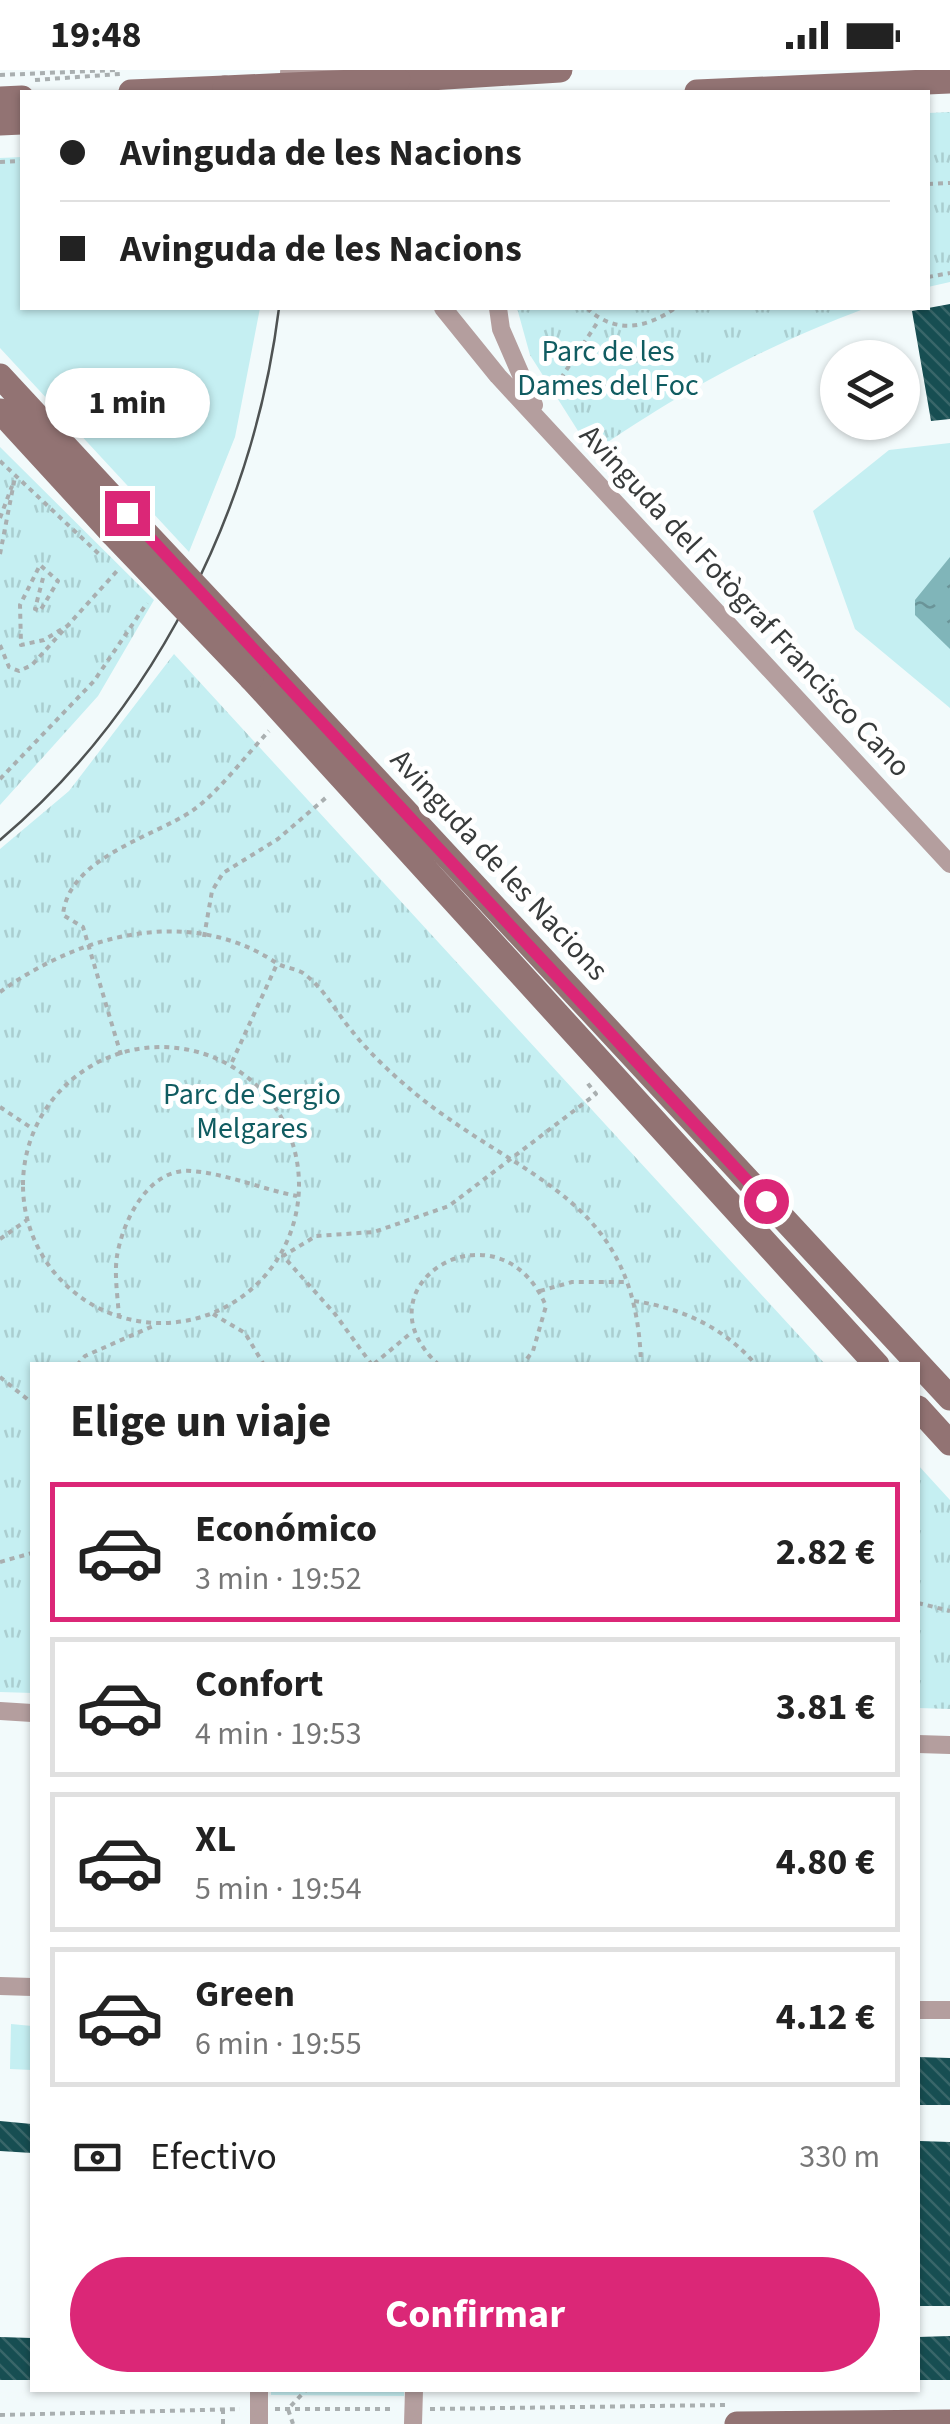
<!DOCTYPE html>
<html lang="es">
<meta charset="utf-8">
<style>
:root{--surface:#fff;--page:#f6f6f6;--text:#222;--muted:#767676;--line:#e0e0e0;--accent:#db2777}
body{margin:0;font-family:"Source Sans 3",sans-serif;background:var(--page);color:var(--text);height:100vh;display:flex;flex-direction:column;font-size:38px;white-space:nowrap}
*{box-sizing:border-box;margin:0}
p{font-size:32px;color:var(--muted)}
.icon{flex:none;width:55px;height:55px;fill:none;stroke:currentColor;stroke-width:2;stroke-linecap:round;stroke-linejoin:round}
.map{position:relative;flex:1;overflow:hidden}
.side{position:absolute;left:30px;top:1292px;width:890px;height:1030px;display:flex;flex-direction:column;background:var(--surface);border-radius:0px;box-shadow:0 2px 8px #0004}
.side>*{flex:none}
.banner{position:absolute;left:20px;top:20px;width:910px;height:220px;border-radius:0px;box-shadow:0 2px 8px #0004;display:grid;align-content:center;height:220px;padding:0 40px;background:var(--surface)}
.buttons{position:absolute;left:820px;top:270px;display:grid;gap:20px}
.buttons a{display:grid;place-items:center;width:100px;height:100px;border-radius:50%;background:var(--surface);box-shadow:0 2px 8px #0004;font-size:50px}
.end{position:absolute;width:45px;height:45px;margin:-22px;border:12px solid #db2777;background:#fff;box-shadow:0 0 0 5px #fff}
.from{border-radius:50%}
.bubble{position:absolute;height:70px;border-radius:35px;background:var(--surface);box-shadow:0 2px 8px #0004;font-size:32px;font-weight:700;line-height:70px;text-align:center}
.banner b{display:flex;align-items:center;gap:35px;height:95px;font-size:38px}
.banner b+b{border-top:2px solid var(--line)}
.banner i{width:25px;height:25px;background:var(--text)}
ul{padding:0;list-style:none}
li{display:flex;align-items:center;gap:30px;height:140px;margin:0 20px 15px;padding:0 20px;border:5px solid var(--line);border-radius:0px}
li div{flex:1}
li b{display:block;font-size:38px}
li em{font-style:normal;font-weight:700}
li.selected{border-color:var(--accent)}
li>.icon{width:90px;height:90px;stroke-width:1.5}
h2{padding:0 40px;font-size:45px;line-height:120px}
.pay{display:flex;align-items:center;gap:25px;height:110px;padding:0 40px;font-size:38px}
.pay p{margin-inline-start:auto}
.action{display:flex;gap:20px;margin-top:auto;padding:20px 40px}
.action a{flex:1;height:115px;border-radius:60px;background:var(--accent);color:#fff;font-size:40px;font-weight:700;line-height:115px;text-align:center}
.status{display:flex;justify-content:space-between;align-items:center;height:70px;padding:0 50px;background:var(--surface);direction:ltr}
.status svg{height:28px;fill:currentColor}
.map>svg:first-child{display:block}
</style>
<div class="status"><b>19:48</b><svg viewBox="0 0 49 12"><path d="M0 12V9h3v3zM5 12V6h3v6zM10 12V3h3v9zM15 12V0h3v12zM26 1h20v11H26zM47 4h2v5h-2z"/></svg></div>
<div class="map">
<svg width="950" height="2354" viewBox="0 0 950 2354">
<defs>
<pattern id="park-tufts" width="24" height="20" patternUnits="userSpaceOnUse" patternTransform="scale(2.5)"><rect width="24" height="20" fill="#c5eff2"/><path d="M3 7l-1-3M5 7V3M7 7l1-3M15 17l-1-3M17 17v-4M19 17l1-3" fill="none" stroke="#aaced0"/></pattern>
<pattern id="water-ripples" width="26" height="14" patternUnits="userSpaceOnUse" patternTransform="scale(2.5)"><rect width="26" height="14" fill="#80b5b9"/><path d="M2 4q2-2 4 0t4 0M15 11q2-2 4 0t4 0" fill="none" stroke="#6a9498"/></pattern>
<pattern id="building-back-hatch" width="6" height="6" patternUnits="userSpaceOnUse" patternTransform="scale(2.5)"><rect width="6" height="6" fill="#174e52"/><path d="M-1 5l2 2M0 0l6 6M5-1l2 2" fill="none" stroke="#396669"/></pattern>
</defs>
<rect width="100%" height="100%" fill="#f2fafb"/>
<path fill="#c5eff2" d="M22 87V238H260L235 367 189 482 0 278V88Z
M950 373V638L855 559 813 441 889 380Z
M11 1954 32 1956V2000L10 1999Z"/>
<path fill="url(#park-tufts)" d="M950 42V212L928 217V43Z
M517 238H866C761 278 685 319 592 383L530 285Z
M0 377 154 530 98 626 0 735Z
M174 584 826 1295H32V1623L0 1622V779L69 721Z
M918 1395 950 1430V1639L918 1638Z
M271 2320H404V2326L271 2325Z"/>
<path fill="url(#water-ripples)" d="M950 487V579L915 545V530Z"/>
<path fill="url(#building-back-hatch)" d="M950 234V349L931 351 912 241Z
M918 1987 950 1988V2035H918Z
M0 2051 32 2054V2083L0 2081Z
M920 2071 950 2072V2236H920Z
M950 2266V2310H918V2267Z
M0 2267 32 2268V2310H0Z"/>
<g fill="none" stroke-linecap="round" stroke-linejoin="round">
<path stroke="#a9afb0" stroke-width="4" stroke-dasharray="5 5" stroke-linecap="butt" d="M0 5 115 0
M35 10 120 4
M0 92 22 91
M928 114 950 113
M928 207 950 203
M587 238C614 264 646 259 675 238
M550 325 599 250
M0 391 99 484
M0 448 12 416
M0 484 15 407
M43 508 35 539 40 541 58 511 40 495 20 535 21 575 44 570 72 553
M0 575 9 597 19 601 32 595 117 501
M0 709 94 611 147 533
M204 867 212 821 223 803 278 769 329 725
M0 922C79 865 188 835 275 892 283 898 295 898 303 903 325 919 335 941 352 961 370 984 394 1006 417 1025 526 1113 637 1127 641 1295
M23 1115a138 138 0 1 1 276 0a138 138 0 1 1-276 0Z
M121 985 83 857 63 845C68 788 153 767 192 741 220 721 245 686 269 661
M232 992 277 894
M0 1037 30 1057
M0 1169 27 1150
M540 1221 572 1212H629
M634 1231C682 1238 725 1258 756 1295
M213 1244 245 1263 264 1295
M119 1248C118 1228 114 1205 117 1186 123 1150 149 1097 192 1101 228 1104 261 1119 297 1126
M374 1294 412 1262
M77 1295 85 1286 153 1256
M372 1295 335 1244 283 1186 316 1166 374 1162 449 1136 596 1024 585 1010
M439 1295C351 1216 499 1126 546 1236L533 1281 522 1295
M0 1307 32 1333
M0 1492 32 1483
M918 1533 950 1541
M275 2339H395
M430 2339 725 2335
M0 2345 240 2339
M223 2354V2339
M293 2354 288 2339 306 2320"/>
<path stroke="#b49e9e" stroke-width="18" d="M443 238 498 306 950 794
M498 238 501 259 534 335
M0 1641 32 1643
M918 1674 950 1675
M0 1916 32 1917
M918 1940H950
M259 2320V2354
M413 2354 414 2320"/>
<path stroke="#927373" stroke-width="25" d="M398 10 560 0
M131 22 225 18
M697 22 950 11
M0 29 22 28
M0 53 22 52
M0 306 127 443
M0 341 112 463
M269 594 950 1328
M251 608 877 1295
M918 1338 950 1373
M737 2354 950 2352"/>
<path stroke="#4f5353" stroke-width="2.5" d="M282 0 283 22
M0 770C156 638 254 438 279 238"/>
<path stroke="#b49e9e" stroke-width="18" d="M289 3 338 0"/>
<path stroke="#927373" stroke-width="25" d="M225 18 398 10
M127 443 269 594
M112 463 251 608"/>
</g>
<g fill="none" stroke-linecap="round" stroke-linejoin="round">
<path stroke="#db2777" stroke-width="12" d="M127 443 766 1131"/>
</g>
<g text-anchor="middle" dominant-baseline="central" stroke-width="10" stroke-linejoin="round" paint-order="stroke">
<g font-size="30" fill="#105c61" stroke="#fff">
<text x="608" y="281">Parc de les<tspan x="608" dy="34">Dames del Foc</tspan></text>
<text x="252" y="1024">Parc de Sergio<tspan x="252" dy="34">Melgares</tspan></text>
</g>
<g font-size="30" fill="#383b3b" stroke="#fff">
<text transform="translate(745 531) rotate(47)">Avinguda del Fotògraf Francisco Cano</text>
<text transform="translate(499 795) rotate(47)">Avinguda de les Nacions</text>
</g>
</g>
</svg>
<div class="buttons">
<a><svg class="icon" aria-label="layers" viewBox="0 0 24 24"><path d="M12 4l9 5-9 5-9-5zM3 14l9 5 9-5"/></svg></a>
</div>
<i class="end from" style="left:766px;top:1131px"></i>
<i class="end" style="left:127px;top:443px"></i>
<div class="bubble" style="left:45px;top:298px;width:165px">1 min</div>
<div class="banner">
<b><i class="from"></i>Avinguda de les Nacions</b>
<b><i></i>Avinguda de les Nacions</b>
</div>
<section class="side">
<h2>Elige un viaje</h2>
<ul>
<li class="selected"><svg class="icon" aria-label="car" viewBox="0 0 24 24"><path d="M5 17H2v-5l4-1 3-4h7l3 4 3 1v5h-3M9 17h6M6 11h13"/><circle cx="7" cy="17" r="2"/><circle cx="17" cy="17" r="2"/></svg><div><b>Económico</b><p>3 min · 19:52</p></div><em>2.82 €</em></li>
<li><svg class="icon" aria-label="car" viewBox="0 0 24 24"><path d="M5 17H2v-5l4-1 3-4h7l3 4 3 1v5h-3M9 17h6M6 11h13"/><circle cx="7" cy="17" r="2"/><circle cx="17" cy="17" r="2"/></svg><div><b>Confort</b><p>4 min · 19:53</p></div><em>3.81 €</em></li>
<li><svg class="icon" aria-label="car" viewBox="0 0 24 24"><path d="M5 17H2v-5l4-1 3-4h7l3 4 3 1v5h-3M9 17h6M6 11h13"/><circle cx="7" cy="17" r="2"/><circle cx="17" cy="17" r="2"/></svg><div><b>XL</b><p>5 min · 19:54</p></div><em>4.80 €</em></li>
<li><svg class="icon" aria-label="car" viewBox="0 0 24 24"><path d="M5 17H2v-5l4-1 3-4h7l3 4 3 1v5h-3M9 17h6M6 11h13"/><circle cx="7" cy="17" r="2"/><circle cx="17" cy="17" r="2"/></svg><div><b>Green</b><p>6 min · 19:55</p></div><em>4.12 €</em></li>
</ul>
<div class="pay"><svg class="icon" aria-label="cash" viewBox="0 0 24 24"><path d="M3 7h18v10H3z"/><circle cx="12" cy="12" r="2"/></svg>Efectivo<p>330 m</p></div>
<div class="action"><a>Confirmar</a></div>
</section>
</div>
